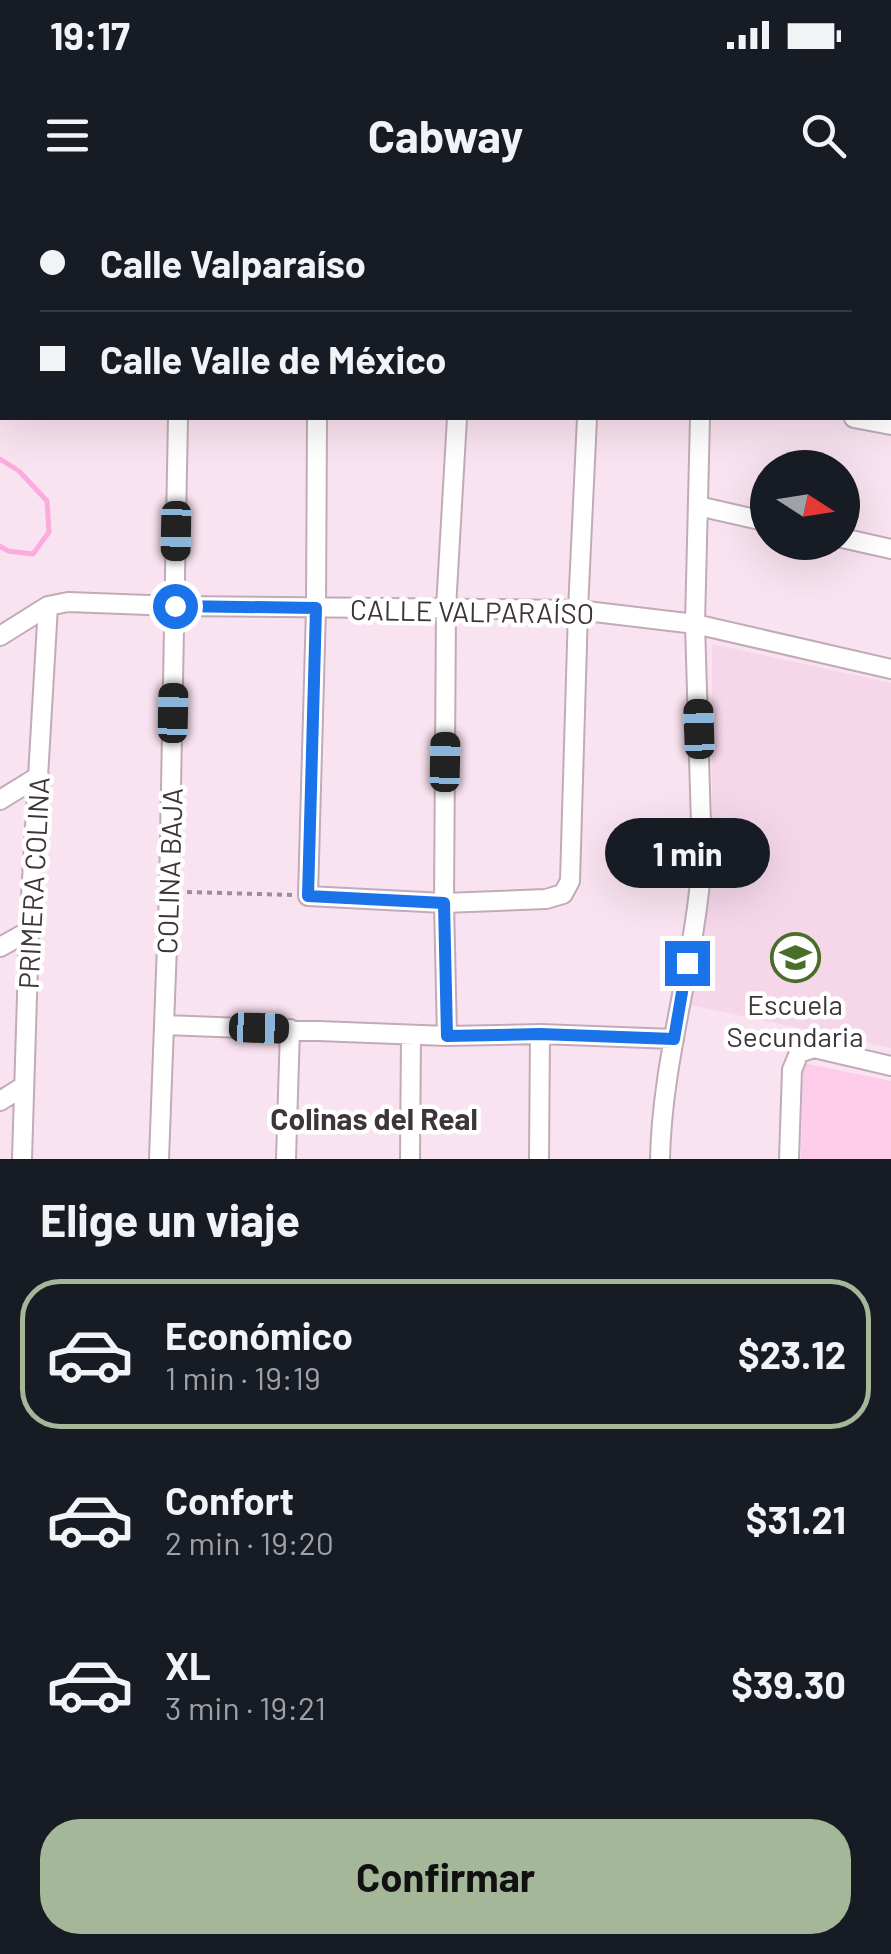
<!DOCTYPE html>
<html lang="es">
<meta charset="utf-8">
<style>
:root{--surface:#171b24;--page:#242831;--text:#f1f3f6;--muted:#9ea1a6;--line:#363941;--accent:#a5b799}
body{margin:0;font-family:Barlow,sans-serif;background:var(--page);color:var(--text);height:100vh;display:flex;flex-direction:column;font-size:38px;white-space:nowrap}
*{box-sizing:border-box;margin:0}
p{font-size:32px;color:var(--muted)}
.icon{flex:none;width:55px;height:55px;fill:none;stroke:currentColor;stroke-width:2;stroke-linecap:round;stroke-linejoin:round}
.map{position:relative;height:959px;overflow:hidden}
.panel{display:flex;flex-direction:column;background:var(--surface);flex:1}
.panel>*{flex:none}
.guide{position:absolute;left:0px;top:0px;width:892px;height:220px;box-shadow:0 10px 40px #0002;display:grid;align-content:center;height:220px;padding:0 40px;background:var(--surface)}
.needle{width:65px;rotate:102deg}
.buttons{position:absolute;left:750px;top:250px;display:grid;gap:20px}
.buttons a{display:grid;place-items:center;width:110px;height:110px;border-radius:50%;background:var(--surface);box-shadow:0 10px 40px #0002;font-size:50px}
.end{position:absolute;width:45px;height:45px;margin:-22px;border:12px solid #1a73e8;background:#fff;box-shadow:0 0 0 5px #fff}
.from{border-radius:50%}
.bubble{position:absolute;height:70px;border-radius:35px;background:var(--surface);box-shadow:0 10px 40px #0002;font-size:32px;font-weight:700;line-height:70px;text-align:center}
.car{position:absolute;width:30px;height:60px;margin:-30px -15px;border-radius:12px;box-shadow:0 0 8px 2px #0007;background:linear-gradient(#222 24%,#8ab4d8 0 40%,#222 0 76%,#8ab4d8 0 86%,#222 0)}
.guide b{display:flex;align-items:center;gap:35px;height:95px;font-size:38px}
.guide b+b{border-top:2px solid var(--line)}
.guide i{width:25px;height:25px;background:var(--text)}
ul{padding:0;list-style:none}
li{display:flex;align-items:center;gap:30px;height:150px;margin:0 20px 15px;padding:0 20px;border:5px solid transparent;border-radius:40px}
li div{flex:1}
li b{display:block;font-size:38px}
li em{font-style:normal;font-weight:700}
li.active{border-color:var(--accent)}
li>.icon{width:90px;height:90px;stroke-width:1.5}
h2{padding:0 40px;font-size:45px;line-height:120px}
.button{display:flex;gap:20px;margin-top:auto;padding:20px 40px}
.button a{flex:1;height:115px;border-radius:40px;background:var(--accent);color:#111;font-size:40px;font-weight:700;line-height:115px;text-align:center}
.status{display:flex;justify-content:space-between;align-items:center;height:70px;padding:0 50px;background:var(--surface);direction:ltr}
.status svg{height:28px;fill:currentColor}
header{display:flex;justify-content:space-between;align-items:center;height:130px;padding:0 40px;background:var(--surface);font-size:45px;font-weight:700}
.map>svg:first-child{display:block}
</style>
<div class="status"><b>19:17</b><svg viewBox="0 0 49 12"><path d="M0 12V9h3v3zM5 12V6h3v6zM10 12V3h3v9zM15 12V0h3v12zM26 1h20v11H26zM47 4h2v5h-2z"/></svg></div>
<header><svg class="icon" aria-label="menu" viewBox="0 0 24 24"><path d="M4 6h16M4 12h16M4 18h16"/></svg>Cabway<svg class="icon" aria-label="search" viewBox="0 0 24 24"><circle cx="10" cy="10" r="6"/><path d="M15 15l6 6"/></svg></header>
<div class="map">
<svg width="891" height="959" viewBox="0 0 891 959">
<rect width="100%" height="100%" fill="#fae3f0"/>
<path fill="#f5d7e9" d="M712 444 891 483V848L691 805 712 671Z"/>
<path fill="#fccce8" d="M803 863 891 881V959H801Z"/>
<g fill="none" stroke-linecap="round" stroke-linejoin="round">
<path stroke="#fbacdc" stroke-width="5" d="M17 2 19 0
M0 8 2 7
M0 259 19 271 47 301 49 332 33 354 8 351 0 346"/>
<defs>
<path id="minor" d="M707 2V0
M820 2V0
M317 218 316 408 308 696 444 703 546 699 563 694 570 681 578 410 587 218
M854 218 891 225
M698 306 768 322
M842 338 891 349
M0 436 48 406 68 402 175 406 578 410 695 424 891 469
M0 600 39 576
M0 747 29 731
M165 825 447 836 540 834 674 839
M447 836 444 703 446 408 457 218
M0 901 24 886
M22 959 29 731 48 406
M159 959 169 692 178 218
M286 959 290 829
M410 959 411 835
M539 959 540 834
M660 959C662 857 696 759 702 658L695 424 700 218
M789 959 792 870 799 853 814 848 891 866"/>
</defs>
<use href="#minor" stroke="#c1abb8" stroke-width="22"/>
<path stroke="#9d8d96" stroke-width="4" stroke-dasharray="5 5" stroke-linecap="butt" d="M187 692 293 695"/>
<use href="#minor" stroke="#fff" stroke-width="18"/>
</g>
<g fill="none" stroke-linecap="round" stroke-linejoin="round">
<path stroke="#1a73e8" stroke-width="12" d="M175 406 316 408 308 696 444 703 447 836 540 834 674 839 687 763"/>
</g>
<defs>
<symbol id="school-ring" viewBox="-11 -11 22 22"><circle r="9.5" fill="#fff" stroke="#496e27" stroke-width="1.5"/><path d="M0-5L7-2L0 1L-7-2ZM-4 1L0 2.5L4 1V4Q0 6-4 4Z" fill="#496e27"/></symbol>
</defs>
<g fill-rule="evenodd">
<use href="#school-ring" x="768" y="730" width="55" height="55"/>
</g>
<g text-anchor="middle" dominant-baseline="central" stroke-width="9" stroke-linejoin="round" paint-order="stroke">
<g font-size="28" fill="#3d353a" stroke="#fff">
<text transform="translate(472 411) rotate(1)">CALLE VALPARAÍSO</text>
<text transform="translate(169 671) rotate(-88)">COLINA BAJA</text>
<text transform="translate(33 683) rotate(-87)">PRIMERA COLINA</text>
</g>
<g font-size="28" fill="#3d353a" stroke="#fff">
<text x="795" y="804">Escuela<tspan x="795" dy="32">Secundaria</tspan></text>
</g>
<g font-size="30" font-weight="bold" fill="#3d353a" stroke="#fff">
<text x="374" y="918">Colinas del Real</text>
</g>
</g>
</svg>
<div class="buttons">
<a><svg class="needle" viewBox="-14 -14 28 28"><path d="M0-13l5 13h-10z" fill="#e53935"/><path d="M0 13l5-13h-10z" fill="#9ea1a6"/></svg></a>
</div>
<i class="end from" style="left:175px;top:406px"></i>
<i class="end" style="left:687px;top:763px"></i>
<div class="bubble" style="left:605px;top:618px;width:165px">1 min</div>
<i class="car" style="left:176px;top:331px;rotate:181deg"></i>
<i class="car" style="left:173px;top:513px;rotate:1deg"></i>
<i class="car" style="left:699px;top:529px;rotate:358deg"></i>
<i class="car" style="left:445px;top:562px;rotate:1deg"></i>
<i class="car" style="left:259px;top:828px;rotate:92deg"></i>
<div class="guide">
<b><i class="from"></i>Calle Valparaíso</b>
<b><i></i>Calle Valle de México</b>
</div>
</div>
<section class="panel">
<h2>Elige un viaje</h2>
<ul>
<li class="active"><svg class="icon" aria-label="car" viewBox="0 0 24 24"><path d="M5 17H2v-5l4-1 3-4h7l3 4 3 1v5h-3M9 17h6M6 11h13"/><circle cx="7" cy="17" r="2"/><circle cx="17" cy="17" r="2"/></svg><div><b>Económico</b><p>1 min · 19:19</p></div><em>$23.12</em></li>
<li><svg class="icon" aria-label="car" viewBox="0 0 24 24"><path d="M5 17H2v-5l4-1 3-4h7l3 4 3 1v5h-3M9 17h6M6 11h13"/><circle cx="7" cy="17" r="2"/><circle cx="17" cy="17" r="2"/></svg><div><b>Confort</b><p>2 min · 19:20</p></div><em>$31.21</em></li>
<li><svg class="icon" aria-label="car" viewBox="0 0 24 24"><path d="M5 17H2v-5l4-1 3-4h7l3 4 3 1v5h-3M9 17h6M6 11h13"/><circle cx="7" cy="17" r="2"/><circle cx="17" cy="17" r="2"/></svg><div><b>XL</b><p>3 min · 19:21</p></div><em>$39.30</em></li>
</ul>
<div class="button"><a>Confirmar</a></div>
</section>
